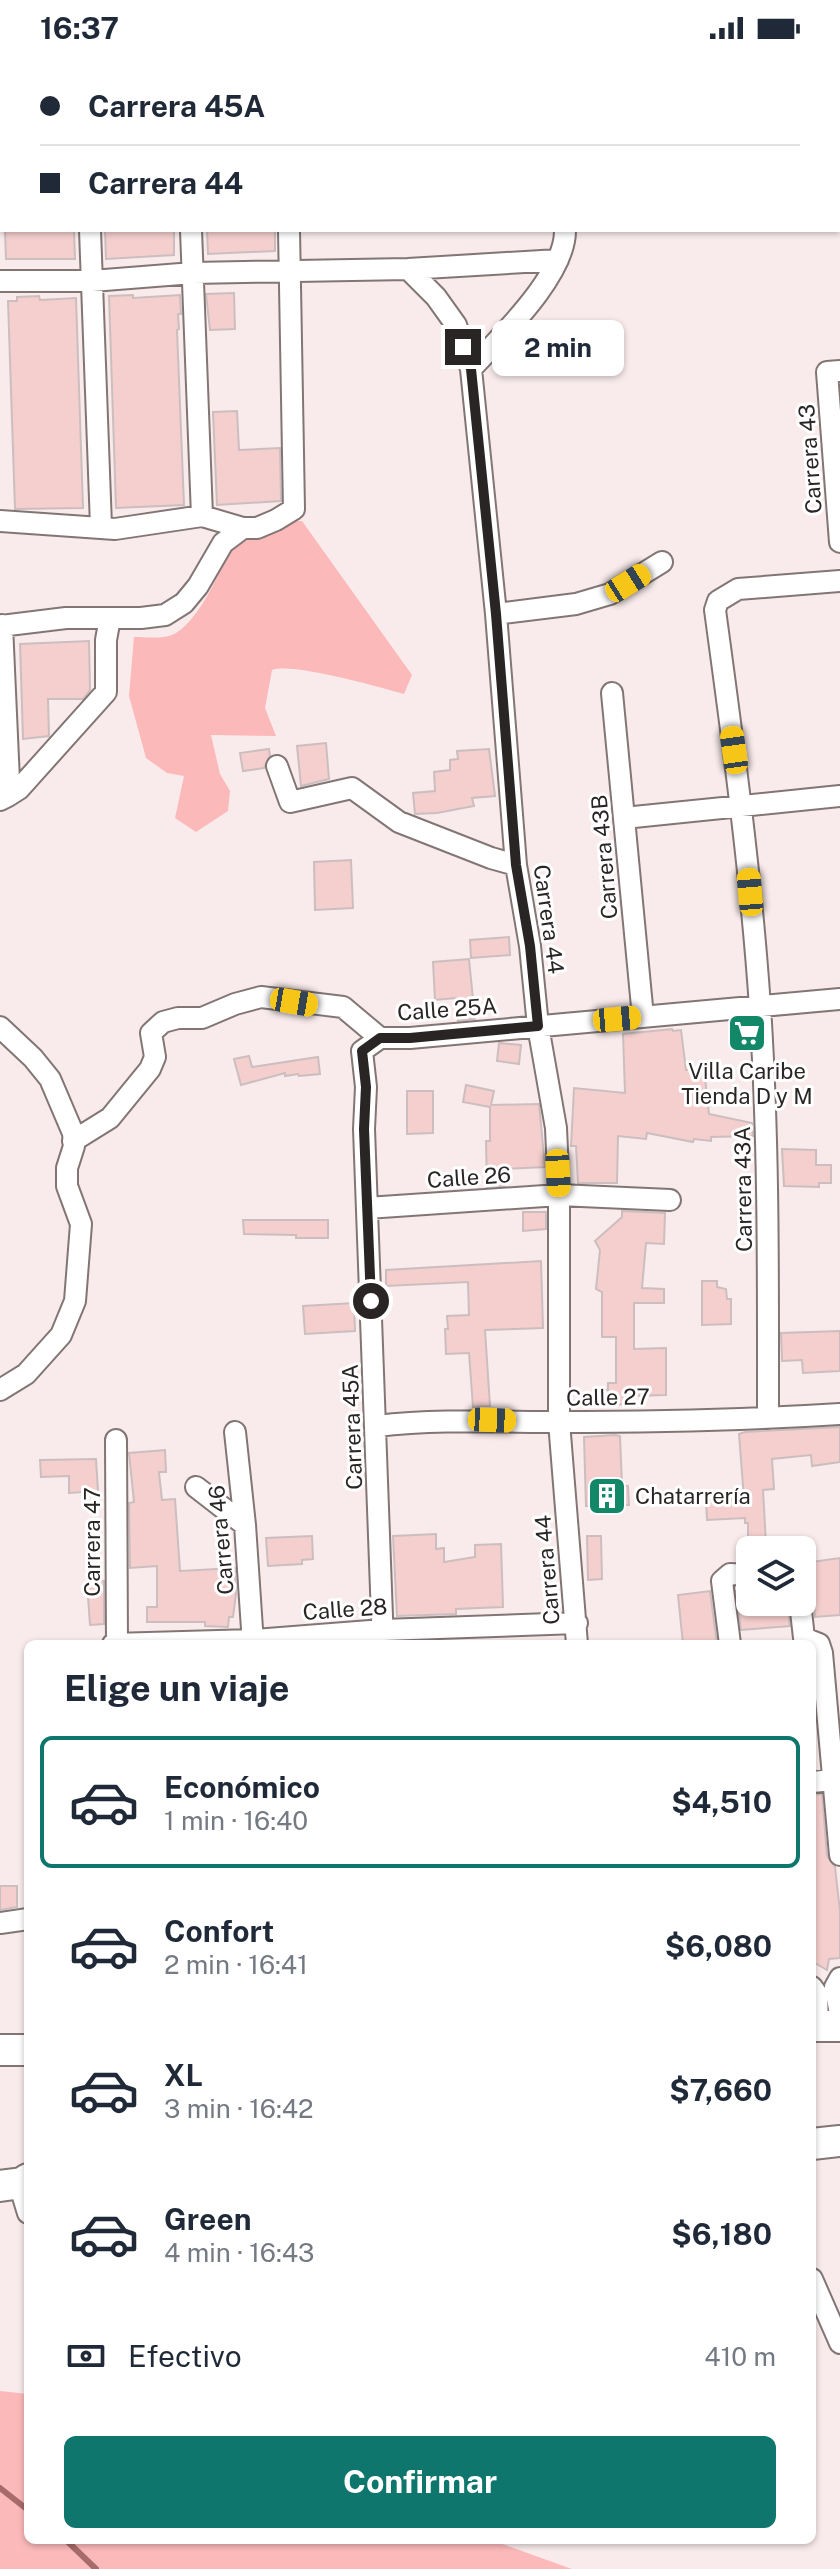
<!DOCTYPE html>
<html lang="es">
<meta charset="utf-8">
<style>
:root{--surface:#fff;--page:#f6f6f7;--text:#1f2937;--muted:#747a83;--line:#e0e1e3;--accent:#0f766e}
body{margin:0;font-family:"Public Sans",sans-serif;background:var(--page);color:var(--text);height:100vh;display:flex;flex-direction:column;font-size:30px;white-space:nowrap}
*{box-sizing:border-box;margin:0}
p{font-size:26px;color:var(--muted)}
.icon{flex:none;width:44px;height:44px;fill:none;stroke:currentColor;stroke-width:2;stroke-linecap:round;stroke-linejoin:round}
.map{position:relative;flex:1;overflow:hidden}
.drawer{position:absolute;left:24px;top:1584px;width:792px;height:904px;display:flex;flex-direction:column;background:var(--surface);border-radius:12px;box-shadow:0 2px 6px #0004}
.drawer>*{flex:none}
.guide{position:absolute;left:0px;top:0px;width:840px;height:176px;box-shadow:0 2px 6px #0004;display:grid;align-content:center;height:176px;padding:0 40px;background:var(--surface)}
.tools{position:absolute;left:736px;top:1480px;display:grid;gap:16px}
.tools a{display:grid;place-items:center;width:80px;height:80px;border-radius:12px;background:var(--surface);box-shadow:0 2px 6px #0004;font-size:40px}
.end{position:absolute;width:36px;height:36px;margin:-18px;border:10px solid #2a2525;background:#fff;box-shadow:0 0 0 4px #fff}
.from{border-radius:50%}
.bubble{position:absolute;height:56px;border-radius:12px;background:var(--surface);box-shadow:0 2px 6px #0004;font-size:26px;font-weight:700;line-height:56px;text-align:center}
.car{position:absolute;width:24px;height:48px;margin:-24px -12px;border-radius:10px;box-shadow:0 0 6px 2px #0007;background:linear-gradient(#f5c518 24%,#345 0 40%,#f5c518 0 76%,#345 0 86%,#f5c518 0)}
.guide b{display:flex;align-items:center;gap:28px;height:76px;font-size:30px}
.guide b+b{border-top:2px solid var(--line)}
.guide i{width:20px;height:20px;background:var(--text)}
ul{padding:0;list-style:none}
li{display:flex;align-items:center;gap:24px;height:132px;margin:0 16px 12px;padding:0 24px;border:4px solid transparent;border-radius:12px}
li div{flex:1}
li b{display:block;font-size:30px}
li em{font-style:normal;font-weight:700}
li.current{border-color:var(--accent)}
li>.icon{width:72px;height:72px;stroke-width:1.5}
h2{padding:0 40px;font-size:36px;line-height:96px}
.pay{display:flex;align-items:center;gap:20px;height:88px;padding:0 40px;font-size:30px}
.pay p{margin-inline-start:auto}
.primary-button{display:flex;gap:16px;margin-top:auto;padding:16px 40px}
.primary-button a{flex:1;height:92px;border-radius:12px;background:var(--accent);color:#fff;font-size:32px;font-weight:700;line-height:92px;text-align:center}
.status{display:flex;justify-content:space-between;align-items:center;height:56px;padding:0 40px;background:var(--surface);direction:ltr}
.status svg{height:22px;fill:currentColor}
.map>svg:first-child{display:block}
</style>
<div class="status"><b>16:37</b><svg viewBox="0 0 49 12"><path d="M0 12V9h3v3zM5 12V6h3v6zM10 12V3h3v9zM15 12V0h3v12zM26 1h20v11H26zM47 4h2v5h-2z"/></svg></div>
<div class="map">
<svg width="840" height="2513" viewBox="0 0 840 2513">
<rect width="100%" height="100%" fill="#f9ebeb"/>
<path fill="#fcb9ba" d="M293 465H302L412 619 404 638C380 631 291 606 272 614L265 652 276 680 211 679 220 718 230 735 228 755 196 776 175 762 184 720 167 717 146 702 129 640 134 581C145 581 162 583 172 579 198 568 220 515 231 491Z
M0 2335 28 2338V2484H491L572 2513H0Z"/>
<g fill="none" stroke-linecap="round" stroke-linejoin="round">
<path stroke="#a86b6c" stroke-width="6" d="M0 2432 28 2454
M66 2484 96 2513"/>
</g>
<path fill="#f4cfce" stroke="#ccbebe" stroke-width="2" d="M5 174H74L75 203H6Z
M105 174H174V199L106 203Z
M207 174H275V195L208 198Z
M234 237 235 273 210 274 206 238Z
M133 239V242L180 239 181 258H178L179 273 177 274 184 449 116 452 109 240Z
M39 240 40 244 76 242 83 452 15 453 8 245H17V241Z
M237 355 239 394 280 392 281 445 217 449 213 356Z
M89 585 90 634 83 643H48L49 680 23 683 20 588Z
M326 687 329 723 301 730 297 690Z
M269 693 270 700 264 712 243 715 240 697Z
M489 693 495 740 472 742 474 750 437 757 415 758 413 737 435 735 434 716 450 714V704L458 703 457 695Z
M351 804 353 852 315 854 314 806Z
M509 881 510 899 471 902 470 884Z
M469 903 475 963 458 965 456 942 435 944 433 906Z
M672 973 673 975 681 974 686 1014 704 1012 709 1058 752 1067 753 1080 711 1081V1085L694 1083 693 1086 647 1077 646 1083 618 1080 617 1127H578L576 1090H571L574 1032 625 1037 623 978Z
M499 987 521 989 519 1008 497 1005Z
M249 1000 252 1011 318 1001 320 1018 299 1020 298 1018 285 1020V1017L241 1029 234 1003Z
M466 1029 494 1035 491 1049 539 1048 545 1111 505 1113V1130L487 1131 486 1085H490V1051L463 1046Z
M407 1035H433V1077L407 1078Z
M782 1093 816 1094V1109H831V1127H819V1131L784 1130Z
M622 1155 665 1157 664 1188 646 1187 642 1232 664 1233V1247H634V1293L666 1292V1339L630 1340V1348L602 1349V1334H608V1327H616V1281H602V1236L596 1233 600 1194 595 1185 622 1161Z
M523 1156H546V1173L523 1175Z
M243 1164H328V1182H296V1179L244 1178Z
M541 1205 543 1272 485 1274 490 1350 473 1351 469 1297 446 1298 445 1273H448L447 1260 469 1259 468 1226 386 1230V1214Z
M702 1225H717V1231L726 1233 727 1243H731V1268L702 1269Z
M354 1247 355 1275 305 1278 303 1250Z
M840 1275V1315L803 1317 802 1304 782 1305 781 1277Z
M840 1371V1406L812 1410 811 1399 772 1403 774 1433 763 1434 766 1488H748V1467H745V1462L707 1464 706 1444 744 1443 739 1378 745 1376Z
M615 1379 620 1380 622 1429 628 1430 629 1449 586 1450 584 1381Z
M165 1394 166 1416H159L162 1444 175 1443 180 1515 235 1512 236 1538 233 1561H229L228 1571 205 1570V1566H147V1551H157V1510L130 1512 129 1447 134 1446 129 1397Z
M96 1403 98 1435 69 1437V1420L41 1421 40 1404Z
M436 1478V1493L444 1492V1506L475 1501V1489L501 1488 503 1551 456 1553V1558L397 1560 393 1480Z
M312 1480 313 1503 302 1504V1508L268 1510 266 1482Z
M587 1480H601L602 1523 588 1524Z
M840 1502V1559L815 1561 811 1506Z
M104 1525V1568L90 1569 87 1526Z
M750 1534V1546H787L790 1570 741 1574 736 1535Z
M710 1535 717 1588H683L678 1539Z
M822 1738 827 1800 835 1811 840 1855V1902L829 1903 827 1914 813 1906 812 1897V1739Z
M0 1830H17V1851L0 1854Z"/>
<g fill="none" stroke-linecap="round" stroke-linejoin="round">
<defs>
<path id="minor" d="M84 0 85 2
M185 0V2
M282 0V2
M549 0V2
M735 0V2
M838 23H840
M838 126H840
M90 174 101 470
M191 174 202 460
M408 213 436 241 456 269 471 313 496 558 516 809 530 890 538 970 556 1072 559 1139V1366L577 1588
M0 225H92L193 217 408 213 558 204
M471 313C500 281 566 219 565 174
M840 315 827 316 840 486
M0 465 115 473 202 460 243 472H257L276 464 294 453 289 174
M496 558 576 548 610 538 662 506
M0 570 66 562H141L165 559 184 547 198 530 223 487 243 472
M612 637 643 961
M277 710 290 746 352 732 399 766 491 802 516 809
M8 740 19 733 106 636V584L110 562
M0 744 8 740 9 725 2 569
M624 762 840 740
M0 971 33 1002 50 1023 73 1077 74 1090 67 1112V1130L81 1168 75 1245 61 1279 26 1318 0 1334
M73 1085 110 1062 150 1013 155 1001 151 977 163 966 178 962H202L235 948 261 941 343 951 380 982
M367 1152 559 1139 670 1144
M768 1362C768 1225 769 1088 760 951 751 818 733 686 715 554L718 545 738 533 840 525
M377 1370C438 1363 498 1366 559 1366 653 1366 747 1364 840 1358
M235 1376 245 1469 253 1588
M116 1384 117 1588
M196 1431 245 1469
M800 1546 804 1582 819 1588 822 1597 840 1799
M113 1588 253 1584 383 1574 577 1567
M383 1588 364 1073 366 1031 362 995 380 982H410L840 943
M730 1588 722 1525 730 1518 750 1519
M812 1726 833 1724
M0 1867 28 1863
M840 1922 835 1931 840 1958
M812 1931 817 1938 818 1970
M21 2134 28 2157
M812 2223 840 2287"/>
<path id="highway" d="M812 1970H840
M0 1994H28
M812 2088 840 2085
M0 2130 22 2127 28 2123"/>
</defs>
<use href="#minor" stroke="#827675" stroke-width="24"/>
<use href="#highway" stroke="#827675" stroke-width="34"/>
<use href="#minor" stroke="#fff" stroke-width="20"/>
<use href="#highway" stroke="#fff" stroke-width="30"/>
</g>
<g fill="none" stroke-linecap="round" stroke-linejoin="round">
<path stroke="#2a2525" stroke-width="10" d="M371 1245 364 1073 366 1031 362 995 380 982H410L538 970 530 890 516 809 496 558 471 313 463 291"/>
</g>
<defs>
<symbol id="supermarket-square" viewBox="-11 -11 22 22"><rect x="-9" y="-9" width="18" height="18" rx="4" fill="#138869" stroke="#fff"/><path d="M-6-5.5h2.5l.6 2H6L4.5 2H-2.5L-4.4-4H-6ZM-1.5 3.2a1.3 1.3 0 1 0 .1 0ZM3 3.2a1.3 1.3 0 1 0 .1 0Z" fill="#fff"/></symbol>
<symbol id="building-square" viewBox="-11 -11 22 22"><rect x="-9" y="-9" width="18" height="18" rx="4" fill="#138869" stroke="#fff"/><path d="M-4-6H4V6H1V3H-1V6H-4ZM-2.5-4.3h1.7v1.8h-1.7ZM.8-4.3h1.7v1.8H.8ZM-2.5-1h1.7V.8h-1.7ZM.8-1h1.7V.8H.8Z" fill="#fff"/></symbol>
</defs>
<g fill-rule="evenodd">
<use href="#supermarket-square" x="725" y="955" width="44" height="44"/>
<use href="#building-square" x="585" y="1418" width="44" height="44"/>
</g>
<g text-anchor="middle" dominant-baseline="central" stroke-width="6" stroke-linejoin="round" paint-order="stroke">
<g font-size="22" fill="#2a2525" stroke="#fff">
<text transform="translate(810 403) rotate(-94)">Carrera 43</text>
<text transform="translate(604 801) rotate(-95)">Carrera 43B</text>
<text transform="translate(549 863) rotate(82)">Carrera 44</text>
<text transform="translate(447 953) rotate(-4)">Calle 25A</text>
<text transform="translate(469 1121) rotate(-4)">Calle 26</text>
<text transform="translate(743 1133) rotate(-91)">Carrera 43A</text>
<text transform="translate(608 1341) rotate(-1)">Calle 27</text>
<text transform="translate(352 1371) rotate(-92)">Carrera 45A</text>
<text transform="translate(221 1484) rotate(-95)">Carrera 46</text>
<text transform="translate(92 1486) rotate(-90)">Carrera 47</text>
<text transform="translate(547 1514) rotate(-95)">Carrera 44</text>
<text transform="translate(345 1553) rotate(-4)">Calle 28</text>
</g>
<g font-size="22" fill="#2a2525" stroke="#fff">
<text x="747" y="1015">Villa Caribe<tspan x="747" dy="25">Tienda D y M</tspan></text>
<text x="635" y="1440" text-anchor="start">Chatarrería</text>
</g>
</g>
</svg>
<div class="tools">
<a><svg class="icon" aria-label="layers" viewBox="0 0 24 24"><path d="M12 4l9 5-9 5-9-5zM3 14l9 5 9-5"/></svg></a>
</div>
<i class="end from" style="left:371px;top:1245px"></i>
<i class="end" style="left:463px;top:291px"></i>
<div class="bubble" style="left:492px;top:264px;width:132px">2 min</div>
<i class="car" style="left:628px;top:527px;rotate:58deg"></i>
<i class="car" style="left:734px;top:694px;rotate:352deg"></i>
<i class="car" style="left:750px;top:836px;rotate:355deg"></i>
<i class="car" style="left:294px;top:946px;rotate:100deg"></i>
<i class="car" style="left:617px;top:963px;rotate:85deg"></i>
<i class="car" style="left:558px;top:1117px;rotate:177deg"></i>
<i class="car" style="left:492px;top:1364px;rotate:92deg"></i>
<div class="guide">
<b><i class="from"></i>Carrera 45A</b>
<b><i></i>Carrera 44</b>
</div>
<section class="drawer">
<h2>Elige un viaje</h2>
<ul>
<li class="current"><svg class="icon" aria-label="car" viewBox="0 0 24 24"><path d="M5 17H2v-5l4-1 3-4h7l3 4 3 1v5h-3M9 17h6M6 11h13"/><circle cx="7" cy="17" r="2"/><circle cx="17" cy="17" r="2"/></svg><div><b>Económico</b><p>1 min · 16:40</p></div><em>$4,510</em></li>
<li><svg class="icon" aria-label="car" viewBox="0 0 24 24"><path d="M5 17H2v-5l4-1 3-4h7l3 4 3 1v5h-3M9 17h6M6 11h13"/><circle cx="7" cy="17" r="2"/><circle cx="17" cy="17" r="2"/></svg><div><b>Confort</b><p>2 min · 16:41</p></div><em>$6,080</em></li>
<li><svg class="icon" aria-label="car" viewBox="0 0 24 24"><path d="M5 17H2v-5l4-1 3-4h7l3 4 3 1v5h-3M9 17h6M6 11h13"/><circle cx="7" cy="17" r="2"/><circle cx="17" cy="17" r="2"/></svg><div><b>XL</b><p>3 min · 16:42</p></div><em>$7,660</em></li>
<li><svg class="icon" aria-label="car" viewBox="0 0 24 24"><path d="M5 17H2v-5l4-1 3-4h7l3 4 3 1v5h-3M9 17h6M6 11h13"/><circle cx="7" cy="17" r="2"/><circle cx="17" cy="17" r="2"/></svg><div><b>Green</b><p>4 min · 16:43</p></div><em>$6,180</em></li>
</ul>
<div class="pay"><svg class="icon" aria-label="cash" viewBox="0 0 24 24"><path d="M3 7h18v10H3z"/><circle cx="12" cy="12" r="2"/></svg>Efectivo<p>410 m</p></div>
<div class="primary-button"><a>Confirmar</a></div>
</section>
</div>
